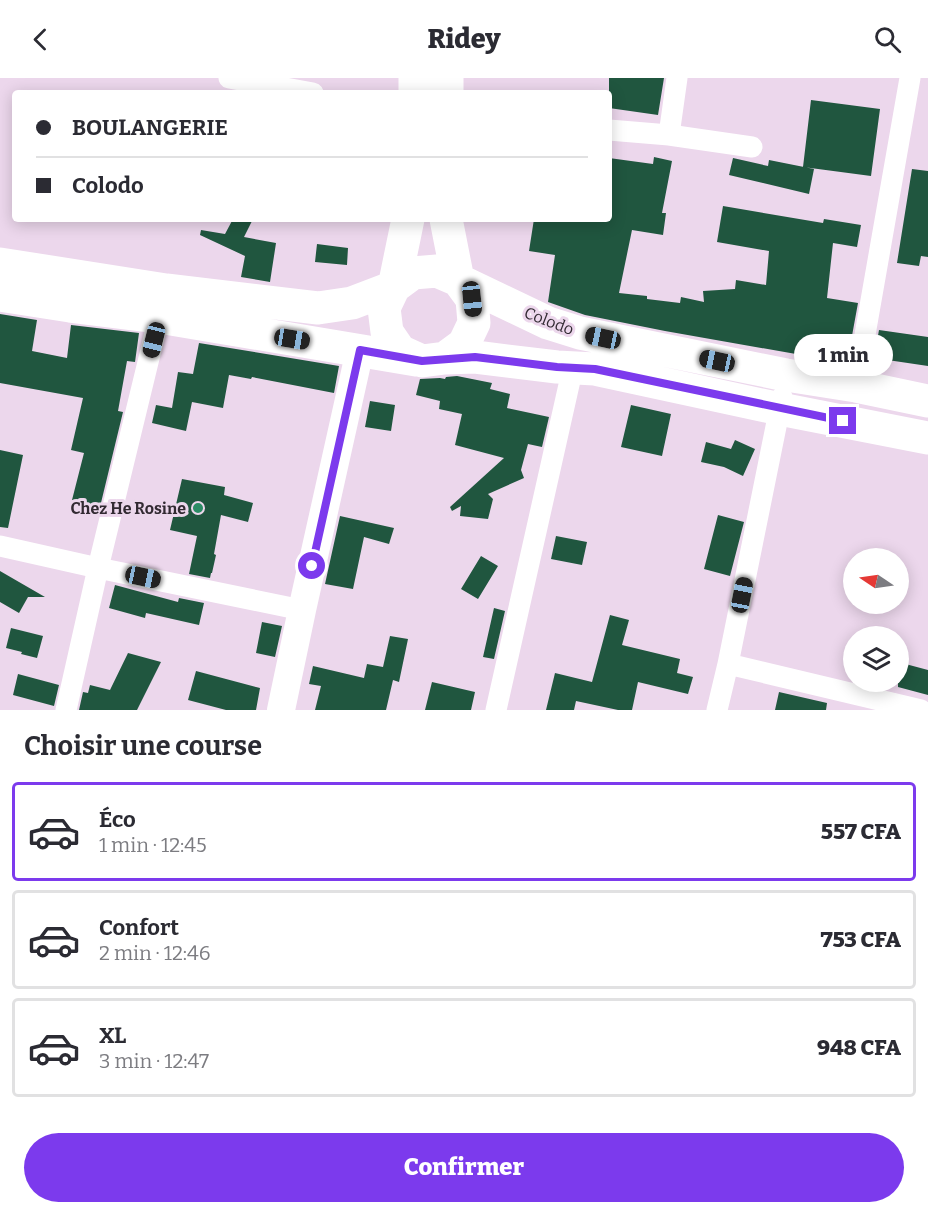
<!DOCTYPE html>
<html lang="fr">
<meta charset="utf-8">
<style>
:root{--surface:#fff;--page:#f7f7f7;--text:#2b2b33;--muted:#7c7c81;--line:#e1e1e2;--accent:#7c3aed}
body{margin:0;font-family:Bitter,serif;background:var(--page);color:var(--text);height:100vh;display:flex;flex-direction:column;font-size:22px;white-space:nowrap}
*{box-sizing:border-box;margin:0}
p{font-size:20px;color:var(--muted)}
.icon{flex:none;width:33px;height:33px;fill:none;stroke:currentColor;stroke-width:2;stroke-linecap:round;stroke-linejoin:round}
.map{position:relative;height:632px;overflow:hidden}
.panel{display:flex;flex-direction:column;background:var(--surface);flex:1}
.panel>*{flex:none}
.banner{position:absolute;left:12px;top:12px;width:600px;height:132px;border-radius:6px;box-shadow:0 3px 15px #0003;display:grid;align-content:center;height:132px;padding:0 24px;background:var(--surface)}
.needle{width:39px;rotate:283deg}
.fabs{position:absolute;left:843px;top:470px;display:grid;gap:12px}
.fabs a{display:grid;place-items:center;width:66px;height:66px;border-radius:50%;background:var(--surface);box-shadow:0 3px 15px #0003;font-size:30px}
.end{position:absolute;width:27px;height:27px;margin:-14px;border:8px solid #7c3aed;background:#fff;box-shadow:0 0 0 3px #fff}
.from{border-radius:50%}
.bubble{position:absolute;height:42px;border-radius:21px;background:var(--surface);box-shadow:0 3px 15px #0003;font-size:20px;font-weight:800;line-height:42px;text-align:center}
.car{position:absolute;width:18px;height:36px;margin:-18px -9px;border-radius:8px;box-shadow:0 0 4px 2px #0007;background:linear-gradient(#222 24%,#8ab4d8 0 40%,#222 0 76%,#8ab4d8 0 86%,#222 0)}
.banner b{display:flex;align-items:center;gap:21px;height:57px;font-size:22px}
.banner b+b{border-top:2px solid var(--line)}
.banner i{width:15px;height:15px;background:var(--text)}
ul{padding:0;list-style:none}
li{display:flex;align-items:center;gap:18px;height:99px;margin:0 12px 9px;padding:0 12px;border:3px solid var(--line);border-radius:6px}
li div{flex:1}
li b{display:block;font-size:22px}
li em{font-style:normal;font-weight:800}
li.on{border-color:var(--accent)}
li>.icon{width:54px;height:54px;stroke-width:1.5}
h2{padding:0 24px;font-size:27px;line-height:72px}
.button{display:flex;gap:12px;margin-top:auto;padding:12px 24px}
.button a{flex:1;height:69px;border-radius:36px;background:var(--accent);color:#fff;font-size:24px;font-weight:800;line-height:69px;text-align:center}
header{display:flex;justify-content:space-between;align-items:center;height:78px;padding:0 24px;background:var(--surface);font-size:27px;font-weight:800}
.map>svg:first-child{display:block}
</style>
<header><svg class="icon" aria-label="back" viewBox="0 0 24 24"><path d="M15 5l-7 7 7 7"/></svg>Ridey<svg class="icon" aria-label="search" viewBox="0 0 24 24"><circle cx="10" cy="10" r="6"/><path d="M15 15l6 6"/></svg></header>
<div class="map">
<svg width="928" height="632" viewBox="0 0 928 632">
<rect width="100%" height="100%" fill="#ecd7ec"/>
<path fill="#20563f" d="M609 0H664L658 37 609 30Z
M811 22 880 31 871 98 803 89Z
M654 79 672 83 662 135H666L663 157 632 152 619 215 647 218V221L680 225 681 219 704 224 703 213 735 211 736 202 766 207 769 173 717 164 723 128 823 145 824 141 861 147 857 169 833 165 827 220 858 225 847 285 665 253 585 237 548 224 555 177 529 173 534 141H609V80L653 86Z
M733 80 768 88 769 82 814 91 809 116 729 97Z
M912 91 928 93V179L921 178 919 188 897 185Z
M233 141H253L244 159 276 165 270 204 241 199 245 178 200 157 201 152 225 156Z
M317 166 348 170 347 187 315 184Z
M0 236 37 242 32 273 67 280 71 247 139 255 135 284 127 283 118 333 123 334 100 429 72 422 84 375 71 372 83 320 0 305Z
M879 252 928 259V288L874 280Z
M199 265 339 288 334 315 252 299 251 301 229 297 223 330 192 324 186 353 152 345 156 327 172 330 178 294 193 296Z
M457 298 492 305 490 311 510 316 507 330 549 339 542 369 528 366 521 392 524 400 488 416 493 421 488 441 460 438 461 428 452 433 450 429 504 380 455 367 462 336 439 331 440 323 416 317 420 301 440 300 445 301 446 299Z
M370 323 395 327 391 353 365 349Z
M631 327 671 336 662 378 621 369Z
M735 362 755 371 743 398 724 389 701 384 706 364 731 371Z
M0 372 23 377 8 450 0 449Z
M182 401 225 409 224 417 253 425 248 444 221 437 214 476 216 477 212 495H211L210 500 189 496 197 458 170 452Z
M718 437 744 444 730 498 704 491Z
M340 438 394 450 389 466 364 459 353 511 325 506Z
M556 458 587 464 582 487 551 481Z
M481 478 498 488 478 521 461 511Z
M0 493 19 504 45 519H28L19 535 0 524Z
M115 507 178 524 179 520 204 525 199 547 146 535 145 540 109 530Z
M494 530 505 533 494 581 483 579Z
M610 537 629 542 622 567 680 581 677 595 693 599 688 616 638 604 632 632H618L576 623 574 632H546L555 595 592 604Z
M262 544 282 548 275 579 256 575Z
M11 550 43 558 37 580 21 576 22 574 6 570Z
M390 558 408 561 399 604 393 602 386 632H315L321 608 309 606 313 588 364 600 367 586 383 589Z
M128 575 161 584 137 632H79L83 614 88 615 90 607 110 612Z
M898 584 928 592V617L898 609Z
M196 593 260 610 256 632H226L188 622Z
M18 596 59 607 54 628 13 617Z
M432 604 475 614 471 632H425Z
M779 614 827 625 826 632H775Z"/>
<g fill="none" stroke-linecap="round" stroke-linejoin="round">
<path stroke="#fff" stroke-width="21" d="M229 0 313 15
M609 52 669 57 752 69
M669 57 677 0
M856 308 910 0
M0 468 98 490 302 532
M728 586 921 632
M66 632 98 490 159 239
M496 632 573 289
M717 632 728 586 782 319"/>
<path stroke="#fff" stroke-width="28" d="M281 632 302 532 360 272"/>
<path stroke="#fff" stroke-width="33" d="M415 15V0
M447 15V0
M446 141 458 202 548 245 580 255 786 297 856 308 928 323
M0 186 166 212 318 230 352 225 394 209 413 195 437 193 458 202 472 221 474 245 464 266 445 280 422 283 400 273 387 254 384 230 394 209 408 141
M0 217 70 228 159 239 416 282
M445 280 475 279 557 289 595 291 780 331 928 360"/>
</g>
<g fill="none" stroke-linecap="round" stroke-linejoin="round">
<path stroke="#7c3aed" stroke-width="8" d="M312 488 360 272 422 283 475 279 557 289 595 291 843 343"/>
</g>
<circle fill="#2b8c65" stroke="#ecd7ec" stroke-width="2" cx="198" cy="430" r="6"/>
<g text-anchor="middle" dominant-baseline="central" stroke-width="6" stroke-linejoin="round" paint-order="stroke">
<g font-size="16" fill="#322a32" stroke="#ecd7ec">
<text transform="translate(549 243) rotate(21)">Colodo</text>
</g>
<g font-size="16" font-weight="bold" fill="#322a32" stroke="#ecd7ec" text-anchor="end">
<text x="186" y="430">Chez He Rosine</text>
</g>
</g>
</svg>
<div class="fabs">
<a><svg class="needle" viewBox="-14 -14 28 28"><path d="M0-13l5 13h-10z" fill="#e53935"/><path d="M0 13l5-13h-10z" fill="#7c7c81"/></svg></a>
<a><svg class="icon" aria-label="layers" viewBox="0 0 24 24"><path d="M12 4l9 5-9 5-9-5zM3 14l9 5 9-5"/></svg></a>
</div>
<i class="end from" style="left:312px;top:488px"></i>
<i class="end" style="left:843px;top:343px"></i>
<div class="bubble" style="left:794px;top:256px;width:99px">1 min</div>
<i class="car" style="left:472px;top:221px;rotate:174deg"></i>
<i class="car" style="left:603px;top:260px;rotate:282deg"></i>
<i class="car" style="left:292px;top:261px;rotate:99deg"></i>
<i class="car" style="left:154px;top:262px;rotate:194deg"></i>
<i class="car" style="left:717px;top:283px;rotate:282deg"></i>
<i class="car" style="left:143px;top:499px;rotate:102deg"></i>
<i class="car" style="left:742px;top:517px;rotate:11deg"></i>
<div class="banner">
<b><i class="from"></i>BOULANGERIE</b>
<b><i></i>Colodo</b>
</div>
</div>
<section class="panel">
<h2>Choisir une course</h2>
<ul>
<li class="on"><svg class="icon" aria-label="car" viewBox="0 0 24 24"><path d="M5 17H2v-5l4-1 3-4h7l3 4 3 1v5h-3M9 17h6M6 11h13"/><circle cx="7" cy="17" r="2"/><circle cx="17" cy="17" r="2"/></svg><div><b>Éco</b><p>1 min · 12:45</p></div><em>557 CFA</em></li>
<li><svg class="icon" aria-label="car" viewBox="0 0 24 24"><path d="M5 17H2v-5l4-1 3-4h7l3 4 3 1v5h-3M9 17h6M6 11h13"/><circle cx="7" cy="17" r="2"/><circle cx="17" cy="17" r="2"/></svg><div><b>Confort</b><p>2 min · 12:46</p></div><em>753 CFA</em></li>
<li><svg class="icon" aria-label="car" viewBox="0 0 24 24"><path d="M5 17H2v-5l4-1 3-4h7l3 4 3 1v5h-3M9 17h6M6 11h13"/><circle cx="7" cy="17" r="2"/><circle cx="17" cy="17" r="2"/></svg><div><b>XL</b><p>3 min · 12:47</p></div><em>948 CFA</em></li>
</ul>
<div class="button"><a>Confirmer</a></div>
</section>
